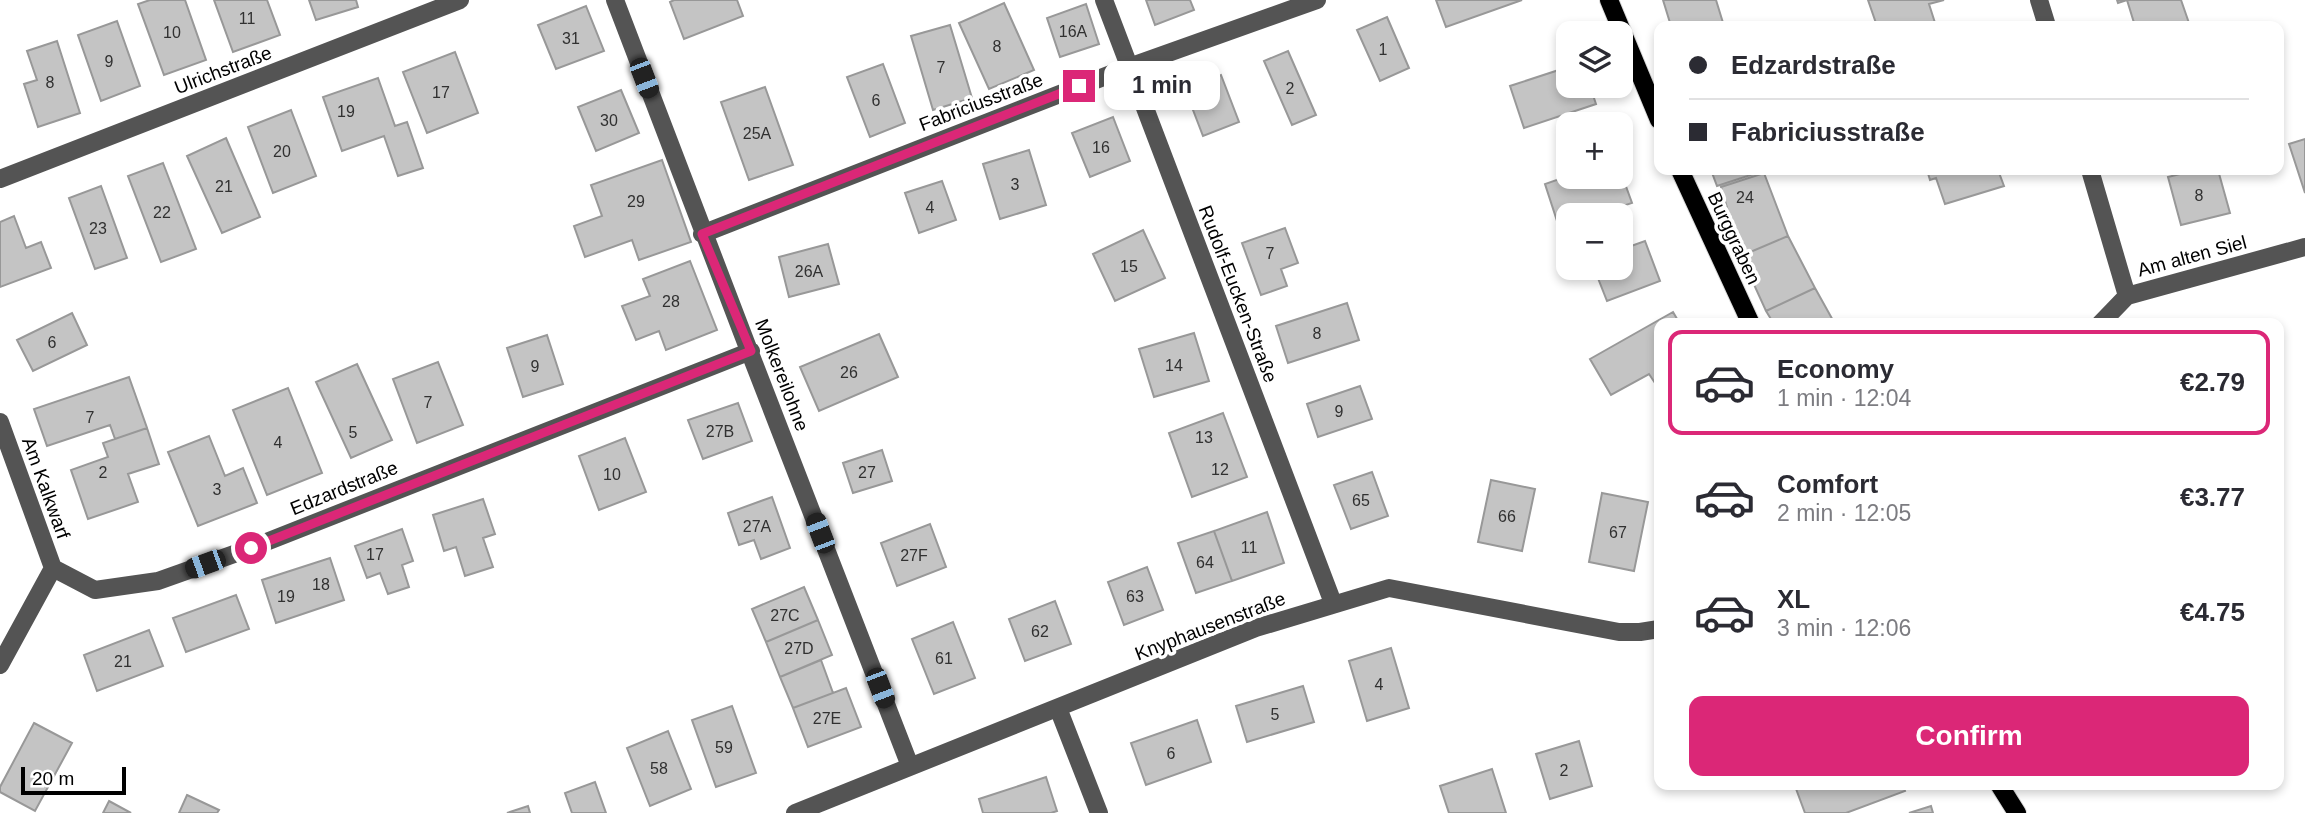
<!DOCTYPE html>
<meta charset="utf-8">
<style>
:root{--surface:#fff;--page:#f2f2f3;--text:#2b2b33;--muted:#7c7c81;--line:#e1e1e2;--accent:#db2777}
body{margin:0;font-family:Helvetica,sans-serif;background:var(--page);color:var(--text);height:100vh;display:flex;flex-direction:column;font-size:26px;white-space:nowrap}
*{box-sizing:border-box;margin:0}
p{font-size:23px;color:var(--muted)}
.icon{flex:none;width:38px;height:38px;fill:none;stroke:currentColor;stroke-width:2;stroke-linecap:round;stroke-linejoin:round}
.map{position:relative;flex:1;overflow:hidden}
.drawer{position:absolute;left:1654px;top:318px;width:630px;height:472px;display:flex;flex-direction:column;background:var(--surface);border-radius:14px;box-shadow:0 4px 10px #0003}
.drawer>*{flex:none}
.hud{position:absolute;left:1654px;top:21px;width:630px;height:154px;border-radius:14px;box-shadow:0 4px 10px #0003;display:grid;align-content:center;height:154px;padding:0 35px;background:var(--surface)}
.fabs{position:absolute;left:1556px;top:21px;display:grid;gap:14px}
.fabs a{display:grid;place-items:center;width:77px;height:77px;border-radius:14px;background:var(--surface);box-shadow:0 4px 10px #0003;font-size:35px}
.scale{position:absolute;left:21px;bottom:18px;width:105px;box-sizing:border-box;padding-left:7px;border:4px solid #000;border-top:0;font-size:19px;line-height:24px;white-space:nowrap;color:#000;-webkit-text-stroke:5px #fff;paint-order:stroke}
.end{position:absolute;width:32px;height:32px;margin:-16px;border:9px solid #db2777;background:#fff;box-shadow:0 0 0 4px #fff}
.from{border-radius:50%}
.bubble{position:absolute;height:49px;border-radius:14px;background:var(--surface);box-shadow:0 4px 10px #0003;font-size:23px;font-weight:800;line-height:49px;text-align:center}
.car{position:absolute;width:21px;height:42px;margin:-21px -10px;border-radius:9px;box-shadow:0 0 5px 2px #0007;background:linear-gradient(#222 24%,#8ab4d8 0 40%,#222 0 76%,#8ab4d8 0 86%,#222 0)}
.hud b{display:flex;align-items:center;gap:24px;height:66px;font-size:26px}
.hud b+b{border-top:2px solid var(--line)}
.hud i{width:18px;height:18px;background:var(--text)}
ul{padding:12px 0 0;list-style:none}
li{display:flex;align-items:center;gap:21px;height:105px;margin:0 14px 10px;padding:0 21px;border:4px solid transparent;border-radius:14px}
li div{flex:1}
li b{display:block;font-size:26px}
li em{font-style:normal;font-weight:800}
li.selected{border-color:var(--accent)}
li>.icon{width:63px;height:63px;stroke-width:1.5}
.primary-button{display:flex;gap:14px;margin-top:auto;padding:14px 35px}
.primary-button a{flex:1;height:80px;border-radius:14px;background:var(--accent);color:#fff;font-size:28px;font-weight:800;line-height:80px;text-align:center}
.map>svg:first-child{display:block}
</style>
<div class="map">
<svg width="2305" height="813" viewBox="0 0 2305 813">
<rect width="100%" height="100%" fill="#fff"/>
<path fill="#c4c4c4" stroke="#989898" stroke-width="2" d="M150 0H185L206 60 164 75 138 4Z
M214 0H267L280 35 233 52Z
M309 0H356L358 7 316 20Z
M674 0H737L743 16 684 39 670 2Z
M1146 0H1190L1194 10 1155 25Z
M1436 0H1522L1446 27Z
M1663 0H1716L1724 26H1671Z
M1868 0H1944L1929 4 1936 26H1877Z
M2117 0H2181L2190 26H2135L2127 0 2118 3Z
M1004 3 1034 70 989 89 959 23Z
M1086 4 1099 44 1060 57 1047 18Z
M586 6 604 51 556 69 538 25Z
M1387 17 1409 68 1380 81 1357 30Z
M117 21 140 86 101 101 78 35Z
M950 25 972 98 933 110 911 36Z
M57 41 80 113 38 127 24 84 37 80 27 51Z
M1288 51 1316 115 1292 125 1264 61Z
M455 52 478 113 427 133 403 72Z
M883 64 905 123 870 137 847 77Z
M1568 67V86H1590L1596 104 1524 128 1510 86Z
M1221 75 1239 122 1203 136 1185 89Z
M378 78 395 126 407 122 423 168 398 176 384 136 342 151 323 97Z
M765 87 793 165 749 180 721 102Z
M621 90 639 133 596 151 578 107Z
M291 110 316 176 273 193 248 127Z
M1113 117 1130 161 1090 177 1072 133Z
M226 138 260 217 222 233 187 156Z
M2305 139V193L2289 144Z
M1029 150 1046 205 1000 219 983 164Z
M662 160 691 242 639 260 632 240 585 257 574 226 602 216 591 185Z
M163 163 196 249 161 262 128 176Z
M1620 170 1632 203 1596 215H1568V225L1559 227 1545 184 1568 176 1620 177Z
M1711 170H1766L1717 186Z
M1927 170H1998L2004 186 1945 204 1936 178 1930 180Z
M2196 170H2218L2230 213 2181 225 2168 177Z
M1764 173 1788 236 1741 256 1721 187Z
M942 181 956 220 919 233 905 193Z
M101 186 127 258 95 269 69 198Z
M14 216 26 248 41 242 51 268 0 287V222Z
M1285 228 1298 263 1281 269 1287 286 1261 295 1242 243Z
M1143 230 1165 278 1115 301 1093 254Z
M1788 236 1815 288 1766 311 1741 256Z
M1645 241 1660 281 1607 301 1594 268H1620V250Z
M828 244 839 284 789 297 779 257Z
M690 261 717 330 666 350 659 331 636 340 622 306 650 296 643 279Z
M1815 288 1835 324H1774L1766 311Z
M1347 303 1359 340 1288 363 1276 326Z
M1673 312 1680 324H1659V389L1649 374 1611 395 1590 359Z
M72 313 87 345 33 371 17 340Z
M1194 333 1209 381 1154 397 1139 349Z
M879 334 898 377 819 411 800 367Z
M547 335 563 384 523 397 507 348Z
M438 362 463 425 417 443 393 379Z
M357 364 392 440 351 458 316 382Z
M129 377 147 428 115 439 110 425 47 446 34 409Z
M1360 386 1372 419 1318 437 1307 404Z
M288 388 322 473 267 495 233 410Z
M738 403 752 441 703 459 688 420Z
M1223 413 1247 477 1192 497 1169 433Z
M147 428 159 464 128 474 138 502 88 519 71 470 108 457 103 443Z
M209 436 225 476 243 468 257 503 198 526 168 452Z
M625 438 646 492 599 510 579 456Z
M882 450 892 481 853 493 843 463Z
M1372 472 1388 516 1351 529 1334 485Z
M1491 480 1535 489 1522 551 1478 542Z
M1602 493 1648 502 1634 571 1589 562Z
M772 497 790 548 761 559 754 540 739 545 728 513Z
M483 499 495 534 483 538 493 567 465 576 456 547 444 551 433 515Z
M1267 512 1284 563 1232 581 1214 531Z
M930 524 946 567 897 586 881 543Z
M402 529 413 561 402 565 409 587 388 594 380 573 367 578 355 546Z
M1214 531 1232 581 1196 593 1178 543Z
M330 558 344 600 276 623 262 580Z
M1147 567 1163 610 1124 625 1108 582Z
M804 587 818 620 766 642 752 609Z
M236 595 249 629 186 652 173 618Z
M1055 601 1071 644 1025 661 1009 619Z
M818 620 832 655 780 677 766 642Z
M953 622 975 678 934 694 912 639Z
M149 630 163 666 97 691 84 655Z
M1391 648 1409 708 1367 721 1349 661Z
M821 660 833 693 793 708 780 677Z
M1303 686 1314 722 1247 742 1236 706Z
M846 688 861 727 808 747 793 708Z
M732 706 756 773 716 787 692 720Z
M1197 720 1211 762 1146 785 1131 743Z
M34 723 72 743 35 811 0 792V787Z
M668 731 691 789 650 806 627 748Z
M1579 741 1592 786 1550 799 1536 754Z
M1492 769 1506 813H1449L1440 786Z
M1046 777 1057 811 1051 813H983L979 799Z
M595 782 606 813H572L565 793Z
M1795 786H1903L1905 791 1846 813H1805Z
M187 795 219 810 217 813H179Z
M109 801 131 813H103Z
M528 806 530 813H507Z
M1931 806 1933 813H1909Z"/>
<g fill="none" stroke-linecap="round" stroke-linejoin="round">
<defs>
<path id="major" d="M1609 0 1659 120
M1680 170 1751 324
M2000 786 2017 813"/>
</defs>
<use href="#major" stroke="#dbdbdb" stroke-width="20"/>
<path stroke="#545454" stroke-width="18" d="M615 0C711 256 812 511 910 766
M1104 0 1333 603
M2039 0 2047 26
M2090 170 2127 296
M0 179 460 0
M702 234 1129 67 1317 0
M2100 324 2127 296 2305 247
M0 422 53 568
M0 665 53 568 95 590 158 581 251 548 751 351
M1058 708 1099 813
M795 813 1256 628 1389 588 1619 632H1640L1659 629"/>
<use href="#major" stroke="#000" stroke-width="18"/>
</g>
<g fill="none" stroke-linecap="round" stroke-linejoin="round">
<path stroke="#db2777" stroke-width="9" d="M251 548 751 351 702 234 1079 86"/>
</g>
<g text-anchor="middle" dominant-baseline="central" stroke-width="7" stroke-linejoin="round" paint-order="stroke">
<g font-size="16" fill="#313131">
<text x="247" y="18">11</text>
<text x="1073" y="31">16A</text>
<text x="172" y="32">10</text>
<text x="571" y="38">31</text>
<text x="997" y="46">8</text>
<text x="1383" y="49">1</text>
<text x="109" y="61">9</text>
<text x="941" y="67">7</text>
<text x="50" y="82">8</text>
<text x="1290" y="88">2</text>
<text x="441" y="92">17</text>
<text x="876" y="100">6</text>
<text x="346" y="111">19</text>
<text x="609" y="120">30</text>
<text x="757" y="133">25A</text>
<text x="1101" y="147">16</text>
<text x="282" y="151">20</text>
<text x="1015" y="184">3</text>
<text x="224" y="186">21</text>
<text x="2199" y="195">8</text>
<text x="1745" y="197">24</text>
<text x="636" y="201">29</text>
<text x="930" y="207">4</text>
<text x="162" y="212">22</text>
<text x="98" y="228">23</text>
<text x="1270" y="253">7</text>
<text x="1129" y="266">15</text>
<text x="809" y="271">26A</text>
<text x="671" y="301">28</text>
<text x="1317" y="333">8</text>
<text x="52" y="342">6</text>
<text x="1174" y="365">14</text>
<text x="535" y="366">9</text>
<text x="849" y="372">26</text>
<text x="428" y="402">7</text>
<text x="1339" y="411">9</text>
<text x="90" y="417">7</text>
<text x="720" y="431">27B</text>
<text x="353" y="432">5</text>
<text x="1204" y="437">13</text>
<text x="278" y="442">4</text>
<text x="1220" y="469">12</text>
<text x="103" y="472">2</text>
<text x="867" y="472">27</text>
<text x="612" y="474">10</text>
<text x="217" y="489">3</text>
<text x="1361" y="500">65</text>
<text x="1507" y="516">66</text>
<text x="757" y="526">27A</text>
<text x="1618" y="532">67</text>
<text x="1249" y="547">11</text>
<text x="375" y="554">17</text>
<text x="914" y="555">27F</text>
<text x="1205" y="562">64</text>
<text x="321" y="584">18</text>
<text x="286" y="596">19</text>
<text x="1135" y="596">63</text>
<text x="785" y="615">27C</text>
<text x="1040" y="631">62</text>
<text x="799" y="648">27D</text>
<text x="944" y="658">61</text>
<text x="123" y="661">21</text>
<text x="1379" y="684">4</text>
<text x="1275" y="714">5</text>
<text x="827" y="718">27E</text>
<text x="724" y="747">59</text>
<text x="1171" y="753">6</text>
<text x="659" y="768">58</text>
<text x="1564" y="770">2</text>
</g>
<g font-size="19" fill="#000" stroke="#fff">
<text transform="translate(223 70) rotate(-21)">Ulrichstraße</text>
<text transform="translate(981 102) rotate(-21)">Fabriciusstraße</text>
<text transform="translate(1734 238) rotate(65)">Burggraben</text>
<text transform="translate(2192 256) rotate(-15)">Am alten Siel</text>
<text transform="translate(1238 294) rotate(69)">Rudolf-Eucken-Straße</text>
<text transform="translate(782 375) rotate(69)">Molkereilohne</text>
<text transform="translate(46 488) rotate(70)">Am Kalkwarf</text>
<text transform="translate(344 488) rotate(-22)">Edzardstraße</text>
<text transform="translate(1210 626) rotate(-21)">Knyphausenstraße</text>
</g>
</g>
</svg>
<div class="fabs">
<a><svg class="icon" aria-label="layers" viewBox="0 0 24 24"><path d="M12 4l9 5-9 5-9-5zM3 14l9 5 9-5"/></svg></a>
<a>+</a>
<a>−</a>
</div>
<div class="scale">20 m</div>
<i class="end from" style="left:251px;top:548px"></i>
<i class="end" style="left:1079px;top:86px"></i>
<div class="bubble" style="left:1104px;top:61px;width:116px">1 min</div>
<i class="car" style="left:644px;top:78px;rotate:159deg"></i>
<i class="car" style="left:820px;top:533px;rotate:339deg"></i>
<i class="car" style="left:205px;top:564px;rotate:250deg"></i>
<i class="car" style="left:880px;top:688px;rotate:159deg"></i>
<div class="hud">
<b><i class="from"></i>Edzardstraße</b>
<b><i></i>Fabriciusstraße</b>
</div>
<section class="drawer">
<ul>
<li class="selected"><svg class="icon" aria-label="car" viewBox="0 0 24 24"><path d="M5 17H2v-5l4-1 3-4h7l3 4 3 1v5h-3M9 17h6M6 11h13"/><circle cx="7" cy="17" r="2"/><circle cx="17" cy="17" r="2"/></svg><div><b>Economy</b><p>1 min · 12:04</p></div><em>€2.79</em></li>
<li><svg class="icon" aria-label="car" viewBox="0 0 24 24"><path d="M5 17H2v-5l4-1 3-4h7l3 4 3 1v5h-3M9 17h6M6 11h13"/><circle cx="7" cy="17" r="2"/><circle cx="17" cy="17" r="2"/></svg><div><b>Comfort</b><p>2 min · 12:05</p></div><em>€3.77</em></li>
<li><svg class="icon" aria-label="car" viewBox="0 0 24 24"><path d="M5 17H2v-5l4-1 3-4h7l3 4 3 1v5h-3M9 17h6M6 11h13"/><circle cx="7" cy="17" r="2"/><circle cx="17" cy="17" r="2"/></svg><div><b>XL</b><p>3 min · 12:06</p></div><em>€4.75</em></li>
</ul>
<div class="primary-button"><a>Confirm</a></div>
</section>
</div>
